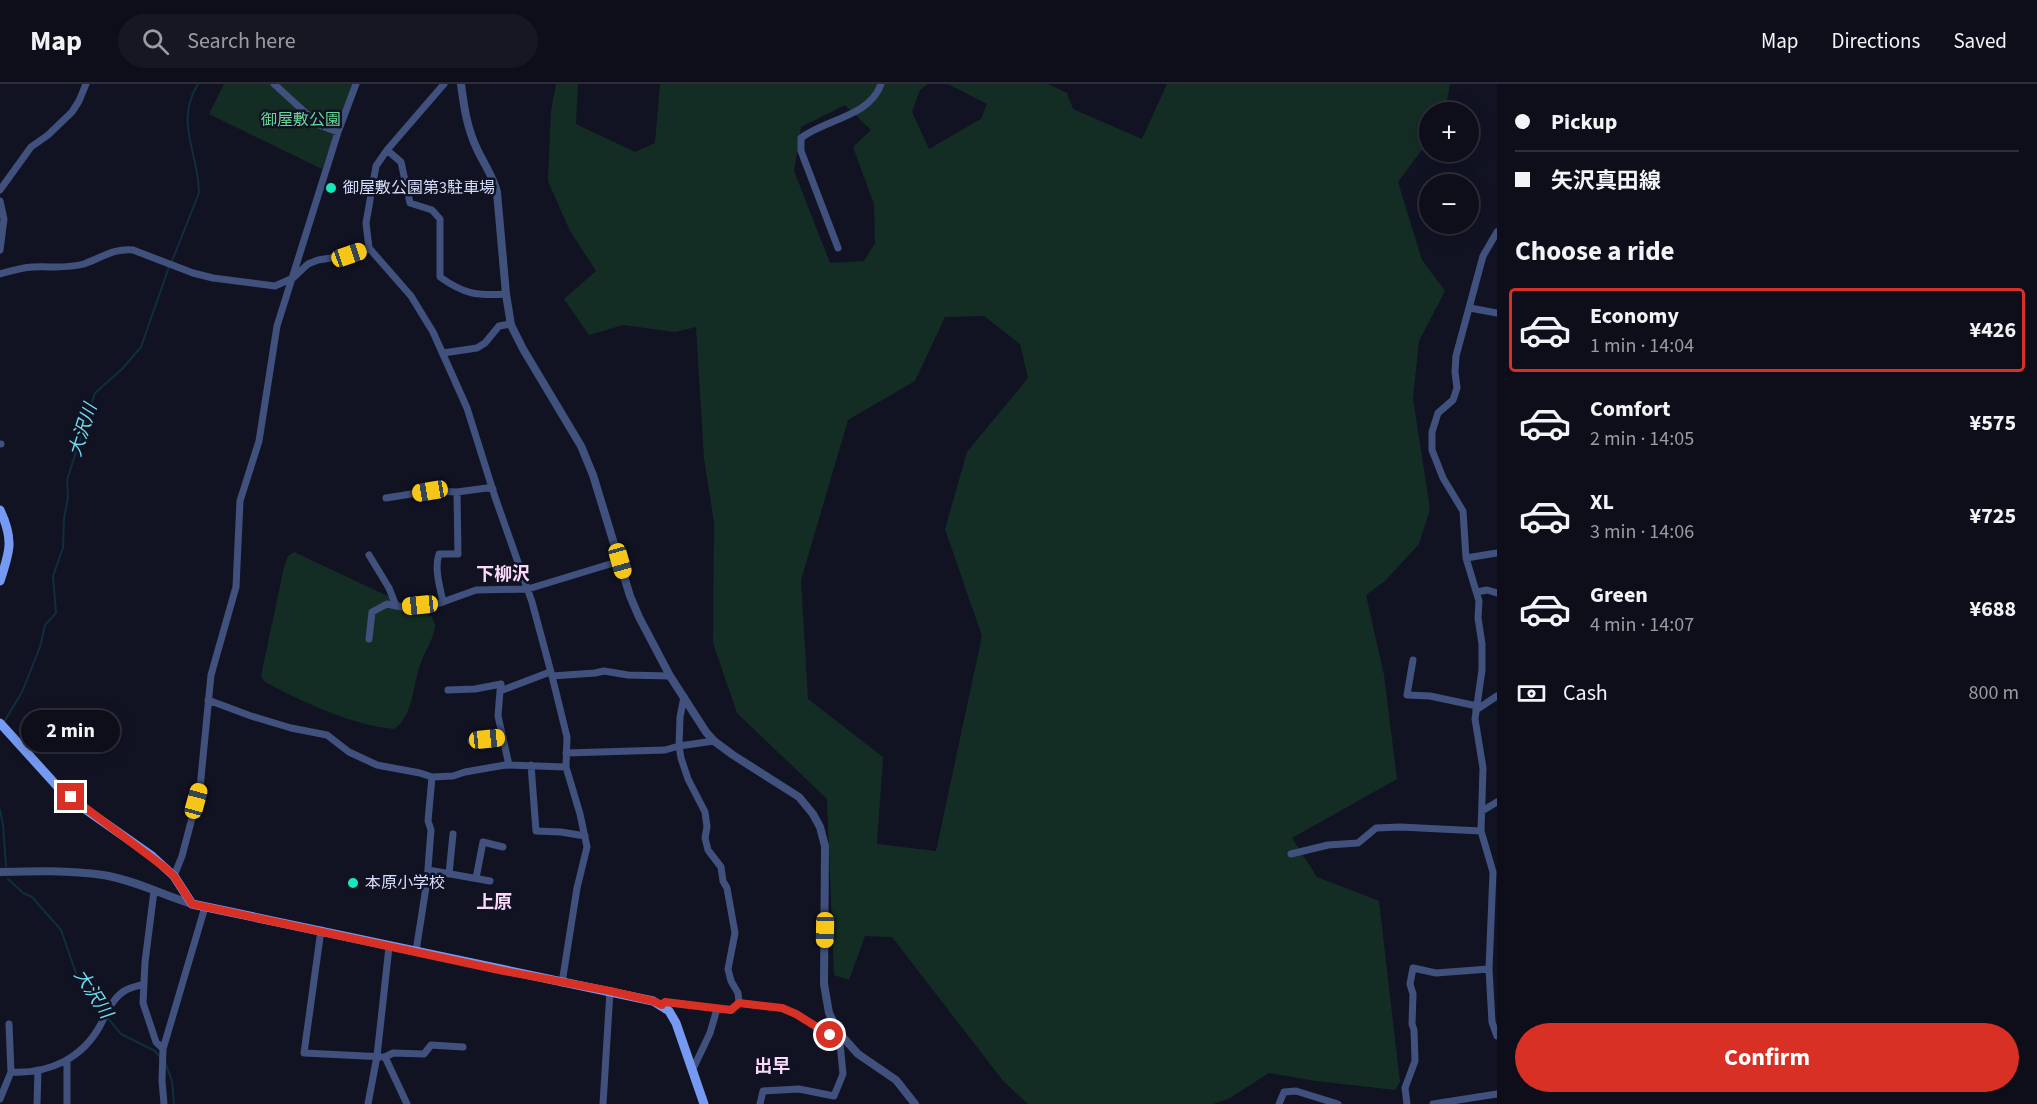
<!DOCTYPE html>
<meta charset="utf-8">
<style>
:root{--surface:#0d0e1a;--page:#161723;--text:#f1f3f6;--muted:#9a9ca2;--line:#2d2e39;--accent:#d93025}
body{margin:0;font-family:"Source Sans 3","Noto Sans JP",sans-serif;background:var(--page);color:var(--text);height:100vh;display:flex;flex-direction:column;font-size:22px;white-space:nowrap}
*{box-sizing:border-box;margin:0}
p{font-size:20px;color:var(--muted)}
.icon{flex:none;width:33px;height:33px;fill:none;stroke:currentColor;stroke-width:2;stroke-linecap:round;stroke-linejoin:round}
.map{position:relative;flex:1;overflow:hidden}
.details{display:flex;flex-direction:column;background:var(--surface);width:540px}
.details>*{flex:none}
.hud{display:grid;align-content:center;height:132px;padding:0 18px;background:var(--surface)}
.buttons{position:absolute;left:1419px;top:18px;display:grid;gap:12px}
.buttons a{display:grid;place-items:center;width:60px;height:60px;border-radius:50%;background:var(--surface);box-shadow:0 3px 15px #0003,0 0 0 2px var(--line);font-size:30px}
.end{position:absolute;width:27px;height:27px;margin:-14px;border:8px solid #d93025;background:#fff;box-shadow:0 0 0 3px #fff}
.from{border-radius:50%}
.bubble{position:absolute;height:42px;border-radius:21px;background:var(--surface);box-shadow:0 3px 15px #0003,0 0 0 2px var(--line);font-size:20px;font-weight:700;line-height:42px;text-align:center}
.car{position:absolute;width:18px;height:36px;margin:-18px -9px;border-radius:8px;box-shadow:0 0 4px 2px #0007;background:linear-gradient(#f5c518 24%,#345 0 40%,#f5c518 0 76%,#345 0 86%,#f5c518 0)}
.hud b{display:flex;align-items:center;gap:21px;height:57px;font-size:22px}
.hud b+b{border-top:2px solid var(--line)}
.hud i{width:15px;height:15px;background:var(--text)}
ul{padding:0;list-style:none}
li{display:flex;align-items:center;gap:18px;height:84px;margin:0 12px 9px;padding:0 6px;border:3px solid transparent;border-radius:6px}
li div{flex:1}
li b{display:block;font-size:22px}
li em{font-style:normal;font-weight:700}
li.on{border-color:var(--accent)}
li>.icon{width:54px;height:54px;stroke-width:1.5}
h2{padding:0 18px;font-size:27px;line-height:72px}
.pay{display:flex;align-items:center;gap:15px;height:66px;padding:0 18px;font-size:22px}
.pay p{margin-inline-start:auto}
.cta{display:flex;gap:12px;margin-top:auto;padding:12px 18px}
.cta a{flex:1;height:69px;border-radius:36px;background:var(--accent);color:#fff;font-size:24px;font-weight:700;line-height:69px;text-align:center}
header{display:flex;align-items:center;gap:36px;box-sizing:border-box;height:84px;padding:0 30px;background:var(--surface);border-bottom:2px solid var(--line)}
header strong{font-size:28px}
nav{display:flex;gap:33px;margin-inline-start:auto;font-size:21px}
.search{width:420px;height:54px;background:var(--page);display:flex;align-items:center;gap:15px;box-sizing:border-box;padding:0 21px;border-radius:33px;color:var(--muted);font-size:22px}
main{display:flex;flex:1;min-height:0}
.map>svg:first-child{display:block}
</style>
<header>
<strong>Map</strong>
<div class="search"><svg class="icon" aria-label="search" viewBox="0 0 24 24"><circle cx="10" cy="10" r="6"/><path d="M15 15l6 6"/></svg>Search here</div>
<nav><a>Map</a><a>Directions</a><a>Saved</a></nav>
</header>
<main>
<div class="map">
<svg width="1497" height="1020" viewBox="0 0 1497 1020">
<rect width="100%" height="100%" fill="#111323"/>
<path fill="#142d24" fill-rule="evenodd" d="M224 0H353L322 85 209 30Z
M556 0H578L576 40 635 68 655 59 660 0H928L920 6 912 28 929 65 981 35 987 20 948 0H1048L1067 9 1073 25 1142 55 1167 0H1450L1445 28H1430L1429 56 1398 98 1422 176 1445 207 1419 257 1413 315 1430 425 1419 460 1385 497 1366 511 1384 591 1397 695 1292 754 1317 793 1379 817 1400 998 1395 1006 1316 997 1269 989 1230 1014 1213 1020H1028L1004 998 892 853 865 852 849 896 834 891 827 715 737 629 713 559 714 438 704 374 696 243 675 248 623 241 589 251 564 215 596 187 570 147 548 97 551 27ZM845 21 871 46 853 63 874 120 875 159 864 177 830 179 794 87 801 43ZM984 232 1020 260 1028 294 967 368 945 445 982 552 936 767 877 760 883 673 808 615 801 496 848 336 915 297 945 233Z
M294 468 432 533C433 536 435 539 435 542 434 555 424 568 420 581 413 601 413 633 394 645 351 641 303 618 265 598L261 592 284 483 288 472Z"/>
<g fill="none" stroke-linecap="round" stroke-linejoin="round">
<path stroke="#0f2f3e" stroke-width="2" d="M172 177 199 109C199 70 174 38 198 0
M4 638 22 608 40 563 45 541 56 529 53 492 63 464 64 435 68 413 67 396 95 309 122 285 141 263 169 183
M0 726 3 741 6 782
M8 795 23 809 32 813 61 846 78 895 100 925 121 950 155 967 161 974
M165 978 172 997 174 1020"/>
<path stroke="#40517e" stroke-width="7" d="M274 0 319 41 338 48
M444 0 387 66 376 82 366 139 369 164 411 212 433 248 467 324 495 413 532 518 552 592 567 653 566 683 580 730 587 763 577 804 562 899
M387 66 401 78 410 119 432 126 440 135V193C464 210 476 212 506 210
M0 106 31 63 48 51 72 28 79 17 86 0
M0 117 4 135 0 166
M1497 148 1483 172 1456 272 1455 288 1457 304 1453 316 1438 329 1432 348V366L1443 394 1463 427 1466 474 1479 517 1478 534 1482 560V586L1475 635 1483 684 1481 747 1493 788 1489 885 1492 938 1497 952
M838 164 801 67V54C825 35 870 33 881 0
M0 190C10 187 21 184 32 183 50 182 66 185 84 180 101 174 114 164 133 166L193 189 213 194 275 202 293 194 308 180 318 176 349 171 369 164
M1470 224 1497 229
M443 269 477 264 485 259 499 242 511 240
M0 360H1
M386 414 430 407 457 408 487 404 493 405
M369 471 389 504 396 522
M1466 474 1497 469
M1477 508 1487 506 1497 509
M443 518C440 503 434 485 439 470H458L457 408
M369 555 372 528 387 520 401 523 440 519 476 506 528 505 620 477
M1413 576 1407 611 1430 612 1477 622
M552 592 595 589 604 587 628 591 670 592
M448 606 475 605 501 600 500 607
M684 613 680 633 679 662 681 674 688 695 705 728 707 743 705 754 708 766 721 783 723 797 727 804 735 849 728 885 731 897 738 909 739 919
M208 616 251 632 291 644 327 651 349 668 377 681 420 689 432 693 453 692 465 688 505 681 566 683
M1476 626 1497 612
M471 657 503 653
M566 669 665 666 679 662 714 657
M509 681 498 632 500 607 550 588
M531 681 536 747 561 748 585 752
M1482 727 1497 718
M1291 770 1328 761 1358 759 1376 744 1400 743 1481 747
M428 786 490 797
M449 790 453 750
M174 792 182 772 200 704 211 591 236 503 240 417 259 357 277 242 338 48 356 0
M476 794 483 758 503 763
M154 807 145 878 143 919 156 958 163 965
M321 846 304 969 385 973 407 1020
M416 867 427 797 431 746 428 737 432 693
M662 921 665 918 731 926 739 919 782 924 796 930 830 951 834 952 839 949 843 990 834 1012 799 1005 763 1007 760 1020
M385 973 393 969 424 970 431 961 463 963
M67 977V1020
M692 987 710 949 717 925
M11 988C50 990 83 974 101 940 107 928 114 912 126 906 131 903 138 902 144 900
M0 1015 11 988 9 940
M37 1020 38 986
M164 1020 162 997 163 965 205 823
M368 1020 377 972 389 863
M603 1020 610 907
M1279 1020 1284 1008 1296 1007 1338 1020
M1407 1020 1405 1004 1415 977 1414 946 1412 940 1413 910 1410 900 1413 884 1436 889 1489 885
M1433 1020 1497 1010"/>
<path stroke="#40517e" stroke-width="8" d="M461 0C464 23 467 44 477 65 484 80 493 92 497 108L506 210 511 241 523 265 581 362 593 391 630 512 639 533 670 592 706 648 714 657 733 671 799 713 813 730 820 743 825 762 824 900 829 929 839 949 858 970 896 996 915 1020
M0 788C34 787 69 786 103 791 134 796 163 811 192 820"/>
<path stroke="#769af3" stroke-width="9" d="M0 426C14 456 10 467 0 497
M0 639 57 702 85 725 152 772 174 792 192 820 653 917 669 927 676 939 704 1020"/>
</g>
<g fill="none" stroke-linecap="round" stroke-linejoin="round">
<path stroke="#d93025" stroke-width="8" d="M71 713 164 783 174 792 192 820 499 886 610 907 653 917 662 921 665 918 731 926 739 919 782 924 796 930 830 951"/>
</g>
<g fill="#15e9bc" stroke="#111323" stroke-width="2">
<circle cx="331" cy="104" r="6"/>
<circle cx="353" cy="799" r="6"/>
</g>
<g text-anchor="middle" dominant-baseline="central" stroke-width="5" stroke-linejoin="round" paint-order="stroke">
<g font-size="16" fill="#69d598" stroke="#111323">
<text x="301" y="36">御屋敷公園</text>
</g>
<g font-size="16" fill="#d6defb" stroke="#111323" text-anchor="start">
<text x="343" y="104">御屋敷公園第3駐車場</text>
<text x="365" y="799">本原小学校</text>
</g>
<g font-size="18" font-style="italic" fill="#6edef2" stroke="#111323">
<text transform="translate(83 346) rotate(-72)">大沢川</text>
<text transform="translate(93 910) rotate(57)">大沢川</text>
</g>
<g font-size="18" font-weight="bold" fill="#fbd8fa" stroke="#111323">
<text x="503" y="490">下柳沢</text>
<text x="494" y="818">上原</text>
<text x="772" y="982">出早</text>
</g>
</g>
</svg>
<div class="buttons">
<a>+</a>
<a>−</a>
</div>
<i class="end from" style="left:830px;top:951px"></i>
<i class="end" style="left:71px;top:713px"></i>
<div class="bubble" style="left:21px;top:626px;width:99px">2 min</div>
<i class="car" style="left:349px;top:171px;rotate:71deg"></i>
<i class="car" style="left:430px;top:407px;rotate:260deg"></i>
<i class="car" style="left:620px;top:477px;rotate:164deg"></i>
<i class="car" style="left:420px;top:521px;rotate:264deg"></i>
<i class="car" style="left:487px;top:655px;rotate:84deg"></i>
<i class="car" style="left:196px;top:717px;rotate:15deg"></i>
<i class="car" style="left:825px;top:846px;rotate:181deg"></i>
</div>
<section class="details">
<div class="hud">
<b><i class="from"></i>Pickup</b>
<b><i></i>矢沢真田線</b>
</div>
<h2>Choose a ride</h2>
<ul>
<li class="on"><svg class="icon" aria-label="car" viewBox="0 0 24 24"><path d="M5 17H2v-5l4-1 3-4h7l3 4 3 1v5h-3M9 17h6M6 11h13"/><circle cx="7" cy="17" r="2"/><circle cx="17" cy="17" r="2"/></svg><div><b>Economy</b><p>1 min · 14:04</p></div><em>¥426</em></li>
<li><svg class="icon" aria-label="car" viewBox="0 0 24 24"><path d="M5 17H2v-5l4-1 3-4h7l3 4 3 1v5h-3M9 17h6M6 11h13"/><circle cx="7" cy="17" r="2"/><circle cx="17" cy="17" r="2"/></svg><div><b>Comfort</b><p>2 min · 14:05</p></div><em>¥575</em></li>
<li><svg class="icon" aria-label="car" viewBox="0 0 24 24"><path d="M5 17H2v-5l4-1 3-4h7l3 4 3 1v5h-3M9 17h6M6 11h13"/><circle cx="7" cy="17" r="2"/><circle cx="17" cy="17" r="2"/></svg><div><b>XL</b><p>3 min · 14:06</p></div><em>¥725</em></li>
<li><svg class="icon" aria-label="car" viewBox="0 0 24 24"><path d="M5 17H2v-5l4-1 3-4h7l3 4 3 1v5h-3M9 17h6M6 11h13"/><circle cx="7" cy="17" r="2"/><circle cx="17" cy="17" r="2"/></svg><div><b>Green</b><p>4 min · 14:07</p></div><em>¥688</em></li>
</ul>
<div class="pay"><svg class="icon" aria-label="cash" viewBox="0 0 24 24"><path d="M3 7h18v10H3z"/><circle cx="12" cy="12" r="2"/></svg>Cash<p>800 m</p></div>
<div class="cta"><a>Confirm</a></div>
</section>
</main>
